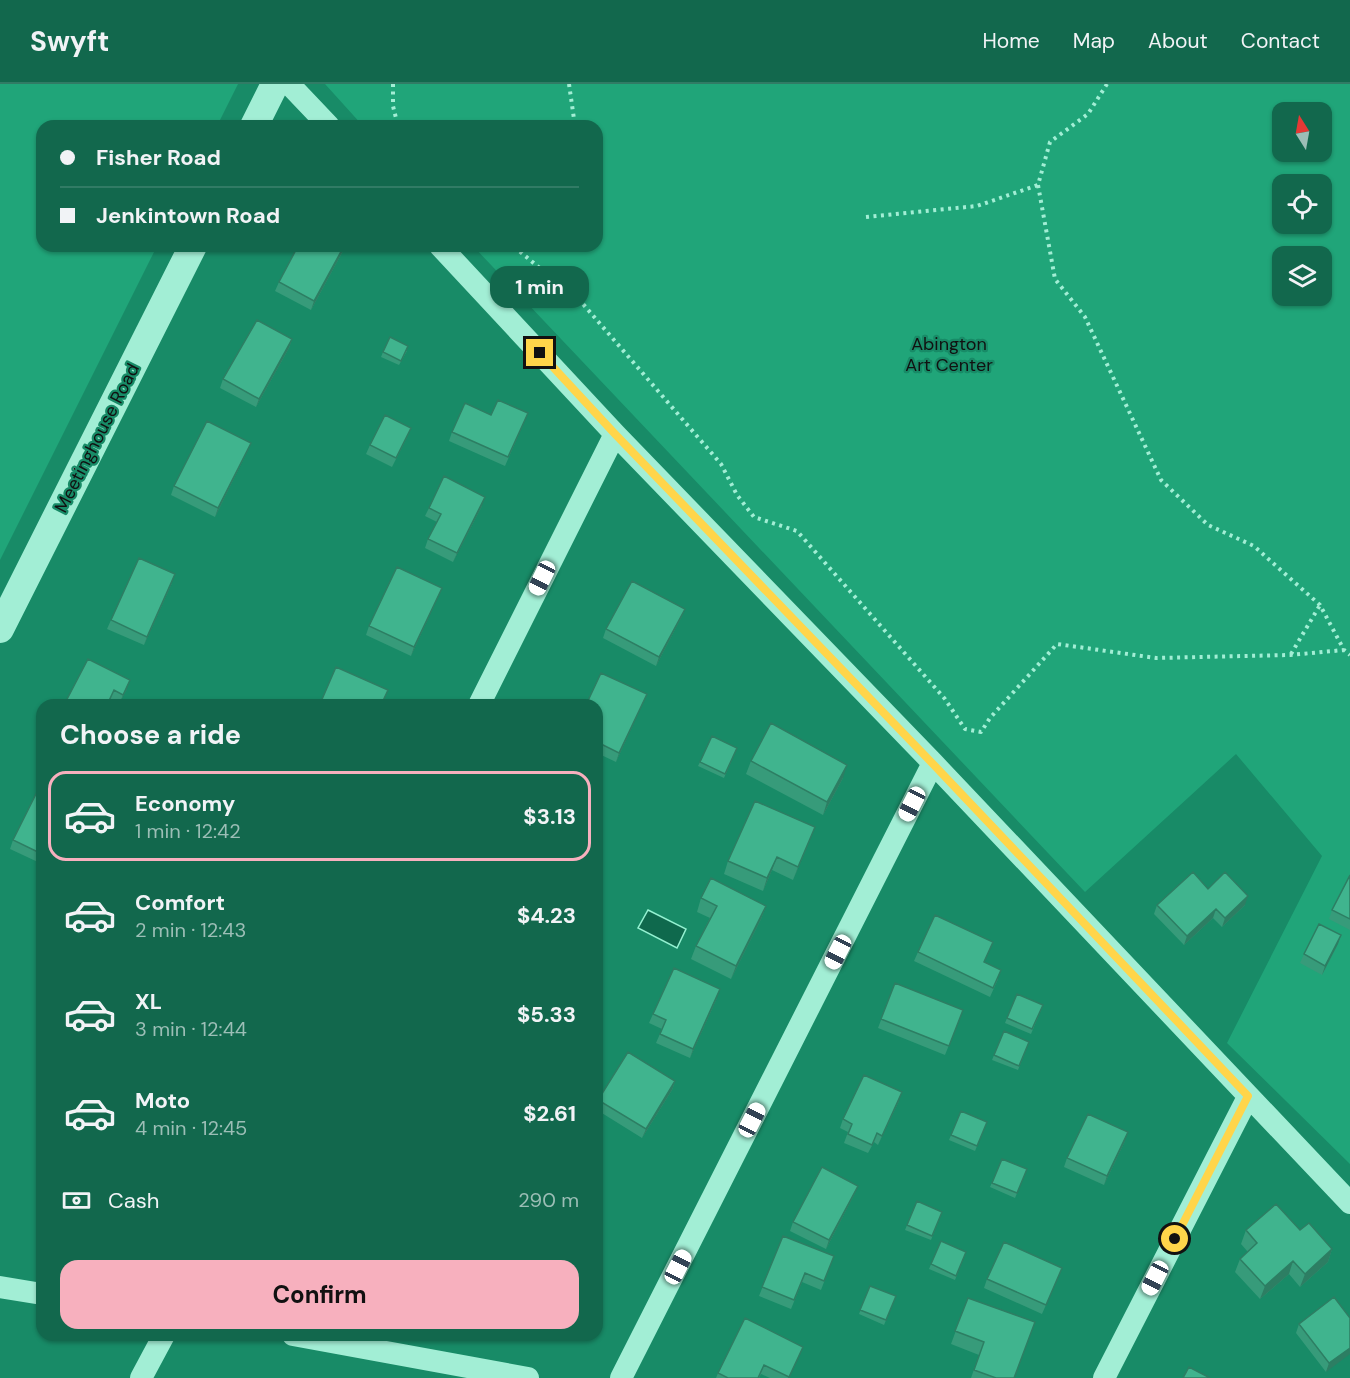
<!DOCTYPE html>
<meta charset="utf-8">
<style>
:root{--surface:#12684d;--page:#1b6e54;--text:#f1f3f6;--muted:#9cbeb6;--line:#317b65;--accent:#f7b0be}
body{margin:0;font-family:"DM Sans",sans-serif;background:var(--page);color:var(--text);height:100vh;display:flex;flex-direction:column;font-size:22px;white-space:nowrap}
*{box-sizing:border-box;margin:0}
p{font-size:20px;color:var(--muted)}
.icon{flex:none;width:33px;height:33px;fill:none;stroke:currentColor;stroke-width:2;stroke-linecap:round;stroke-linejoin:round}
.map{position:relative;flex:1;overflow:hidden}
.details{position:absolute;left:36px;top:615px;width:567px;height:642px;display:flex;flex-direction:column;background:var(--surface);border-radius:18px;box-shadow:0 2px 4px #0004}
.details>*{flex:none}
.banner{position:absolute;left:36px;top:36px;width:567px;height:132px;border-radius:18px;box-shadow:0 2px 4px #0004;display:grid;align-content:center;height:132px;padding:0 24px;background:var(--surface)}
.needle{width:39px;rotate:349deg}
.buttons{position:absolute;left:1272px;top:18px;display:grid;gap:12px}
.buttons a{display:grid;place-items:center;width:60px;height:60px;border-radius:12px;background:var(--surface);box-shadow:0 2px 4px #0004;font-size:30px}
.end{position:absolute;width:27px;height:27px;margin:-14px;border:8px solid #ffd54a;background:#111;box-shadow:0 0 0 3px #111}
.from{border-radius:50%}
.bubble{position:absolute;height:42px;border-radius:18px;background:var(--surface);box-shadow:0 2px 4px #0004;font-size:20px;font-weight:700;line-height:42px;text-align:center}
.car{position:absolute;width:18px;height:36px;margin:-18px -9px;border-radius:8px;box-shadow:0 0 4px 2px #0007;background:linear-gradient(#fff 24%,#345 0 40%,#fff 0 76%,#345 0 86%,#fff 0)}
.banner b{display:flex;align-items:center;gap:21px;height:57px;font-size:22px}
.banner b+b{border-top:2px solid var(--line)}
.banner i{width:15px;height:15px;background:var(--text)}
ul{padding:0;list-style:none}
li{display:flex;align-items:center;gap:18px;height:90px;margin:0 12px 9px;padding:0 12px;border:3px solid transparent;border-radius:18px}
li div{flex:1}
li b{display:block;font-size:22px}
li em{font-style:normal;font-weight:700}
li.current{border-color:var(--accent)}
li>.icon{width:54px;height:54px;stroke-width:1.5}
h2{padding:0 24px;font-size:27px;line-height:72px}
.pay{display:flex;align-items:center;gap:15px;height:66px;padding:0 24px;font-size:22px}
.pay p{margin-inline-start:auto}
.button{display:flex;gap:12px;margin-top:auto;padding:12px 24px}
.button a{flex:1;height:69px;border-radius:18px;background:var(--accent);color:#111;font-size:24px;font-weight:700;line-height:69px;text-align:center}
header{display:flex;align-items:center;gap:36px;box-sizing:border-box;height:84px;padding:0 30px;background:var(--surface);border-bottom:2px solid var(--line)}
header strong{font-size:28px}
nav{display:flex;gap:33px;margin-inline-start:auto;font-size:21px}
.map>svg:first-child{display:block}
</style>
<header>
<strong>Swyft</strong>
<nav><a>Home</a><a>Map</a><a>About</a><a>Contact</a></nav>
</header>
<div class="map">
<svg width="1350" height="1294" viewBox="0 0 1350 1294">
<rect width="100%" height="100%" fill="#188b67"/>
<path fill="#20a579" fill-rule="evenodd" d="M0 0H238L217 42H42V162H157L0 476Z
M325 0H1350V1080L1227 959 1322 772 1236 670 1085 808 473 162H597V42H363ZM1282 28H1322V68H1282ZM1282 100H1322V140H1282ZM1282 172H1322V212H1282Z"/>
<path fill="#0f694d" stroke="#94f1d1" stroke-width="1.5" d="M648 826 686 845 677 864 638 844Z"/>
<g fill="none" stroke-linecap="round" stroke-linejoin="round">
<path stroke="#a2eed5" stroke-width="4" stroke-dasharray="3 4.5" stroke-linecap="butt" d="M393 0V22L398 42
M569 0 575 42
M1107 0 1088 30 1050 58 1038 101 1055 195 1085 233 1161 396 1208 441 1254 462 1320 521 1344 566 1350 571
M866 133 977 122 1038 101
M515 162 518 166 583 220 721 380 737 411 754 433 797 447 945 615 965 645 981 648 990 634 1057 560 1156 574 1290 571 1344 566
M1291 570 1320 521"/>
<path stroke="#a2eed5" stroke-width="22" d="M289 0 329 42
M440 162 615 350 933 679 1350 1119
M479 621 615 350
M0 1203 42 1210
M293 1251 528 1294
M141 1294 164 1251
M621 1294 933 679
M1104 1294 1248 1013"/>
<path stroke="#a2eed5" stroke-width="28" d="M254 42 275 0
M0 545 193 162"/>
</g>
<path fill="#379b7a" d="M298 162H345L343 167 311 226 275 207 279 198Z
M292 255 289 264 256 323 220 304 223 295Z
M407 267 399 281 381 273 383 268Z
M528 329 505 382 449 357 452 348 491 331Z
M411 344 407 353 392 383 366 370 370 361Z
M251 359 247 368 215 433 171 411 174 402Z
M482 422 453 478 425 464 428 455 437 438 425 432 429 424Z
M172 499 144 561 107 545 111 536Z
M442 504 438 513 411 572 366 551 369 542Z
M685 525 681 534 656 582 603 554 606 545Z
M88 575 127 605 119 620 111 615Z
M647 610 616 678 597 669V621Z
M737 664 724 694 698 682 700 678Z
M751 677 843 694 823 731 746 690Z
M42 698V774L40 779 10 765 13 756Z
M810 756 793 796 772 786 763 807 724 790 728 777Z
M1350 791V846L1329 835 1332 826Z
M1208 805 1245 821 1222 843 1213 834 1184 861 1154 830 1157 821Z
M701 814 766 822 761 835 731 895 691 875 696 862 710 834 697 828Z
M1341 851 1338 860 1322 891 1300 879 1304 870Z
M993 858 984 878 998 895 990 913 914 877 918 868Z
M895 899 963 926 945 971 878 944Z
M1017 910 1043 921 1031 950 1005 939Z
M717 914 690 974 656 959 662 945 649 939 653 930Z
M1004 947 1029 958 1018 986 992 976Z
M675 997 672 1006 642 1054 597 1026V1019L598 1016Z
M899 1017 878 1061 874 1058 868 1069 844 1059 848 1048 840 1044 843 1035Z
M961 1027 987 1038 975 1067 949 1056Z
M1125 1057 1104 1101 1064 1083 1067 1074Z
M1002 1075 1027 1085 1015 1114 990 1103Z
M858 1102 854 1111 826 1165 790 1147 793 1138Z
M917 1117 942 1128 931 1156 905 1146Z
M1246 1146H1300L1332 1165 1328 1178 1300 1203 1289 1190 1260 1215 1235 1188 1240 1175 1248 1168 1241 1160Z
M783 1152 834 1172 821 1206 802 1198 791 1225 759 1212Z
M941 1157 966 1168 955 1196 929 1185Z
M1062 1184 1042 1230 984 1204 987 1195Z
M870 1202 896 1212 884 1241 859 1230Z
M968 1214 1014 1294H971L979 1271 951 1260Z
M1350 1234 1326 1288 1296 1249 1299 1240Z
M803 1263 789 1294H770L761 1290 759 1294H716L718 1289Z"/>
<path fill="#2d7e63" d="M344 162 343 167 311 226 314 217Z
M292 255 289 264 256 323 259 315Z
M251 359 247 368 215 433 218 424Z
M485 413 482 422 453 478 457 469Z
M175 490 172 499 144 561 147 553Z
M442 504 438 513 411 572 414 563Z
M685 525 681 534 656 582 659 573Z
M130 596 127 605 119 620 123 611Z
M647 610 643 619 616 678 619 669Z
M847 681 843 694 823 731 827 718Z
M815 743 810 756 793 796 798 783Z
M777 773 772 786 763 807 767 794Z
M1248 812 1245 821 1222 843 1225 834Z
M766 822 761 835 731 895 736 882Z
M1216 825 1213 834 1184 861 1187 852Z
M1341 851 1338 860 1322 891 1325 882Z
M720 905 717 914 690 974 693 965Z
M675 997 672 1006 642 1054 646 1045Z
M902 1008 899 1017 878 1061 882 1052Z
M1128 1048 1125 1057 1104 1101 1107 1092Z
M858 1102 854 1111 826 1165 829 1156Z
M1332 1165 1328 1178 1300 1203 1305 1190Z
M1293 1177 1289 1190 1260 1215 1265 1202Z
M803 1263 800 1271 789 1294H788Z
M1350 1264V1270L1326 1288 1329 1279Z"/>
<path fill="#40b48e" stroke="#2d7e63" stroke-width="1.5" d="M298 162H344L314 217 279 198Z
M257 236 292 255 259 315 223 295Z
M390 253 408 262 401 277 383 268Z
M498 316 528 329 508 373 452 348 465 319 491 331Z
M385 331 411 344 396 374 370 361Z
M207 337 251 359 218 424 174 402Z
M444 392 485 413 457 469 428 455 441 430 429 424Z
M139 474 175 490 147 553 111 536Z
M397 483 442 504 414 563 369 542Z
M632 497 685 525 659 573 606 545Z
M88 575 130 596 123 611 114 606 107 621H64Z
M336 583 388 606 381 621H323L320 620Z
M601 589 647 610 619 669 597 658V621H586Z
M771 639 847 681 827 718 751 677Z
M712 652 737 664 725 690 700 678Z
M42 698V770L13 756Z
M755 717 815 743 798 783 777 773 767 794 728 777Z
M1193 788 1208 805 1225 788 1248 812 1225 834 1216 825 1187 852 1157 821Z
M1350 791V835L1332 826Z
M711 794 766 822 736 882 696 862 717 822 701 814Z
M935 831 993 858 984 878 1001 886 993 904 918 868Z
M1319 840 1341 851 1325 882 1304 870Z
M674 884 720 905 693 965 660 950 666 936 653 930Z
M895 899 963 926 949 962 881 935Z
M1017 910 1043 921 1032 945 1007 934Z
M1004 947 1029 958 1019 982 994 971Z
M628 968 675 997 646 1045 598 1016Z
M864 991 902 1008 882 1052 877 1049 872 1061 848 1050 852 1040 843 1035Z
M961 1027 987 1038 977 1062 951 1051Z
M1088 1030 1128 1048 1107 1092 1067 1074Z
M1002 1075 1027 1085 1017 1109 992 1099Z
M822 1083 858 1102 829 1156 793 1138Z
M917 1117 942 1128 932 1152 907 1141Z
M1276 1120 1300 1146 1309 1139 1332 1165 1305 1190 1293 1177 1265 1202 1240 1175 1257 1159 1246 1146Z
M783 1152 834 1172 824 1197 805 1189 794 1216 762 1203Z
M941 1157 966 1168 956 1192 931 1180Z
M1004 1158 1062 1184 1046 1221 987 1195Z
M870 1202 896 1212 886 1236 860 1226Z
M1334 1213 1350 1234V1264L1329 1279 1299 1240Z
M968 1214 1035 1238 1014 1294H996L974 1286 984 1258 955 1247Z
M745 1234 803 1263 789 1293 764 1281 758 1294H728L718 1289Z
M1189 1283 1210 1294H1183Z"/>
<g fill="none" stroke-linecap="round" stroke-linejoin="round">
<path stroke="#ffd54a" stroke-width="8" d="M540 269 615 350 933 680 1248 1012 1175 1155"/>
</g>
<g text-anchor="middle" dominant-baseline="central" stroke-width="4.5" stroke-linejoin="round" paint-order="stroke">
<g font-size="18" fill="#111" stroke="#188b67">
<text x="949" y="260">Abington<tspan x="949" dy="21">Art Center</tspan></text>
</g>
<g font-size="18" fill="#111" stroke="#188b67">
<text transform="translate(97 354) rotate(-63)">Meetinghouse Road</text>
</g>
</g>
</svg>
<div class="buttons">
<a><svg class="needle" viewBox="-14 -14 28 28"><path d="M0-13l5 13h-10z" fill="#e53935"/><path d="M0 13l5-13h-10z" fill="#9cbeb6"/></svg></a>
<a><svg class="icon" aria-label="locate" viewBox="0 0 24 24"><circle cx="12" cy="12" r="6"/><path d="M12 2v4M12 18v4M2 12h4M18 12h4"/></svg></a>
<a><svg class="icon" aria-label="layers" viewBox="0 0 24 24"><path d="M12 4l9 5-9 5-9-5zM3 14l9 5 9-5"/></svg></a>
</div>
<i class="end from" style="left:1175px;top:1155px"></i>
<i class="end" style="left:540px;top:269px"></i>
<div class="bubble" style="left:490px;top:182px;width:99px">1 min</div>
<i class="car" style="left:542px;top:494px;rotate:206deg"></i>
<i class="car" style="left:912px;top:720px;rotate:207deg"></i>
<i class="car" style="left:838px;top:868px;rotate:207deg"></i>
<i class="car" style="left:752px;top:1036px;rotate:27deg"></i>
<i class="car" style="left:678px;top:1183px;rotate:27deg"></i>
<i class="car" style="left:1155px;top:1194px;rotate:207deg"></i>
<div class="banner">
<b><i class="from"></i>Fisher Road</b>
<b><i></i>Jenkintown Road</b>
</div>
<section class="details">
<h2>Choose a ride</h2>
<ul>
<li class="current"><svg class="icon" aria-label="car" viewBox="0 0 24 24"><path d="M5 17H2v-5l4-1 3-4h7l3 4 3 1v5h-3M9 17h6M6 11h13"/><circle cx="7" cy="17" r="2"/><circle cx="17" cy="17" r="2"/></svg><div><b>Economy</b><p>1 min · 12:42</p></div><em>$3.13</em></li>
<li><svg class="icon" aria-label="car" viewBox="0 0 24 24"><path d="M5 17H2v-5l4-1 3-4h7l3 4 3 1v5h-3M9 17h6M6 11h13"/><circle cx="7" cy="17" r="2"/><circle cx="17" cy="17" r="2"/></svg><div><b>Comfort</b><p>2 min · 12:43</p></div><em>$4.23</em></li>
<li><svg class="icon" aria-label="car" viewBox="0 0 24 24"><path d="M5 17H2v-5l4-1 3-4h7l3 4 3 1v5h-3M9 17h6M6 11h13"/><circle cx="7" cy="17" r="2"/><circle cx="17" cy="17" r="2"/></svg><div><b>XL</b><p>3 min · 12:44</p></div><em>$5.33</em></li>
<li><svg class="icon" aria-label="car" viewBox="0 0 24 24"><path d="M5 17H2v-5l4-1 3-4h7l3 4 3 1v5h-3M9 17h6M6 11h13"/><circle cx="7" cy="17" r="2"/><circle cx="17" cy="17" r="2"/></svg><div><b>Moto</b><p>4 min · 12:45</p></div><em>$2.61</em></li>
</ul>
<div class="pay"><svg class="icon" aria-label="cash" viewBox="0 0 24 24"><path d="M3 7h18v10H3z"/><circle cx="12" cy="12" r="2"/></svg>Cash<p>290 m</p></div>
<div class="button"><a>Confirm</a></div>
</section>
</div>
